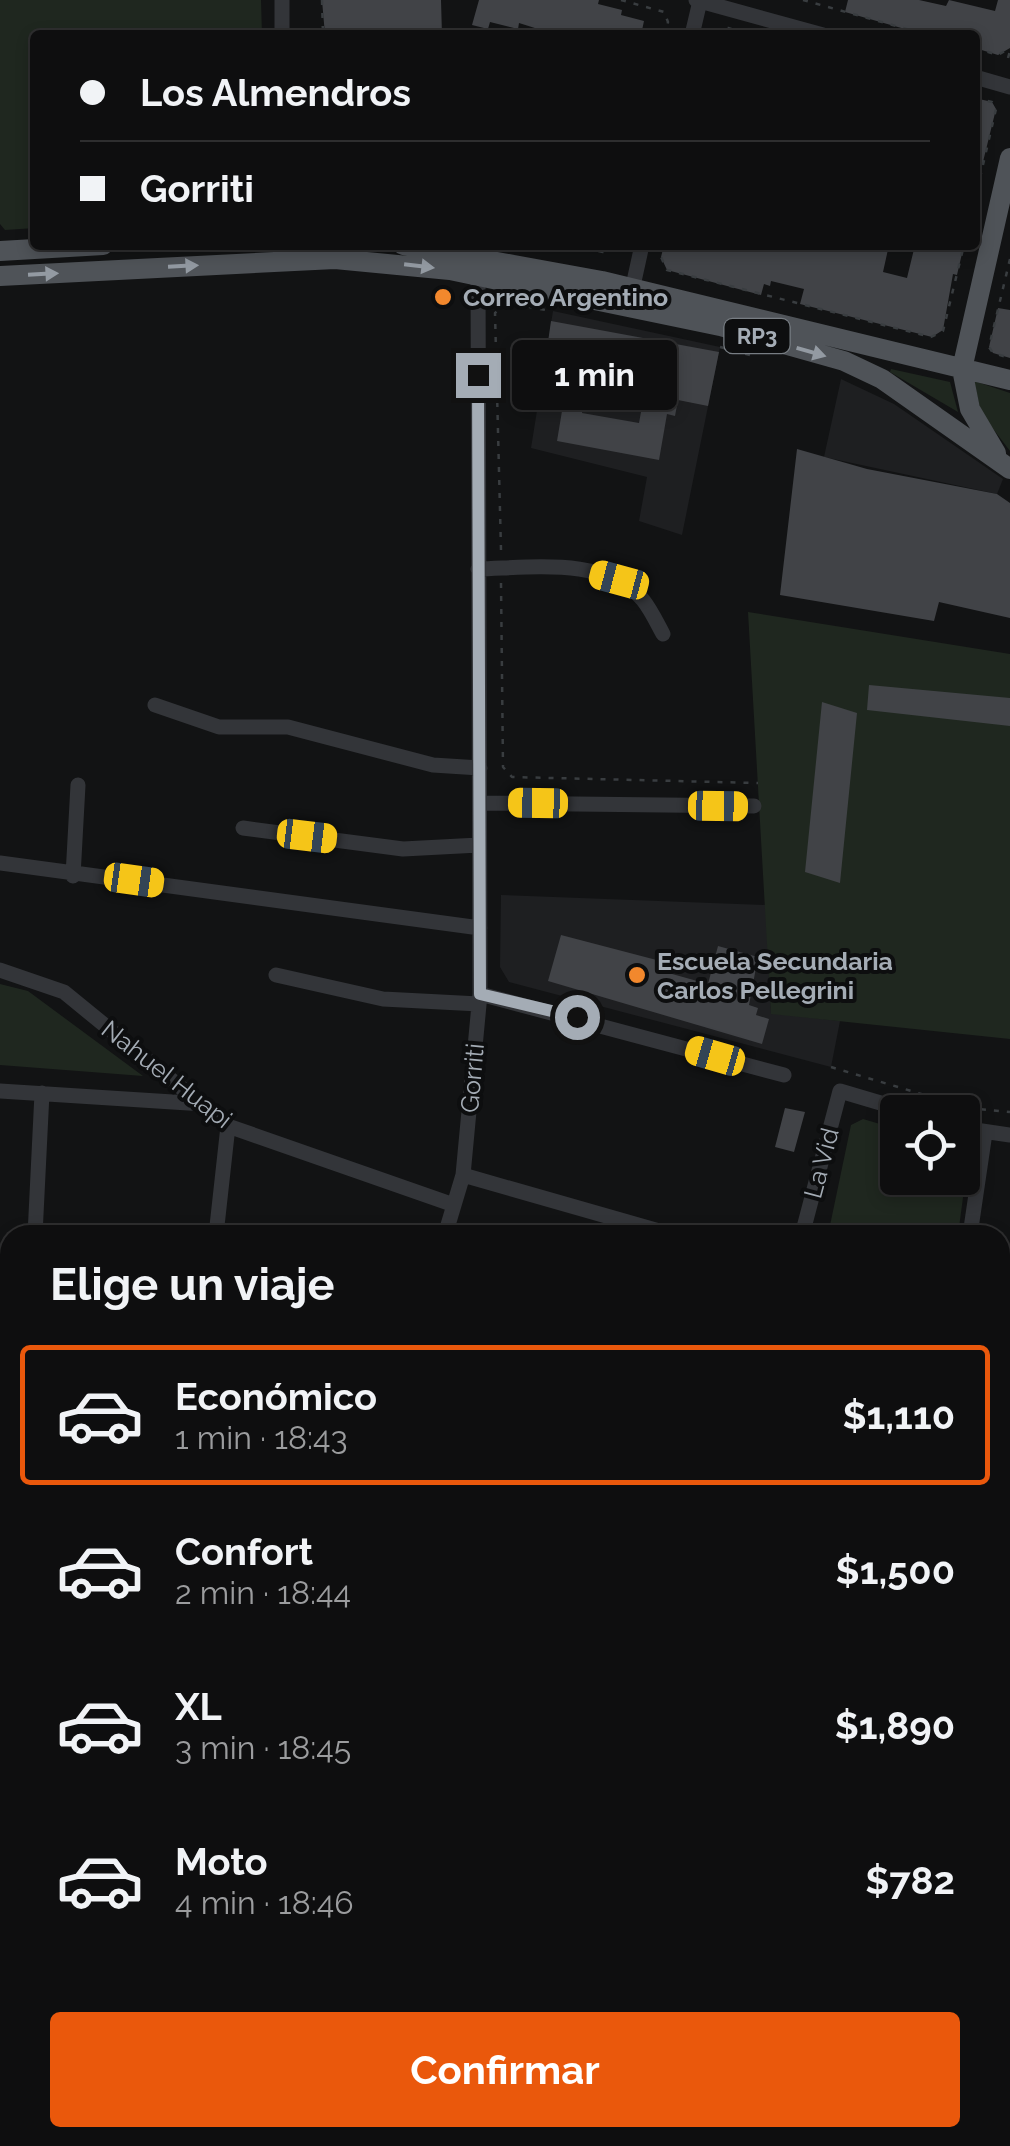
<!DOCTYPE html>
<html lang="es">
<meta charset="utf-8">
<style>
:root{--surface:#0e0e0f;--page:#1c1c1d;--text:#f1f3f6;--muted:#9b9c9e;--line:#2e2e2f;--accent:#ea580c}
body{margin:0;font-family:Raleway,sans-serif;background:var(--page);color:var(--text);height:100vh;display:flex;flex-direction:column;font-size:38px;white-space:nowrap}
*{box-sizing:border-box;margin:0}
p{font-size:32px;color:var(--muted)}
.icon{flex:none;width:55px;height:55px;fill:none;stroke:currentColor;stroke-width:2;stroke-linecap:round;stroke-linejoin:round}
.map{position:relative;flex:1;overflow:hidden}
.drawer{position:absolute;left:0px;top:1225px;width:1010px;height:922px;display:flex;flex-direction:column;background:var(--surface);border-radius:30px 30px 0 0;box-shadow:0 5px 15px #0003,0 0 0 2px var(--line)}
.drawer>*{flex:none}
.banner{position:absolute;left:30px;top:30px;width:950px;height:220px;border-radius:10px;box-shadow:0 5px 15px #0003,0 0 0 2px var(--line);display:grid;align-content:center;height:220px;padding:0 50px;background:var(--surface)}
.buttons{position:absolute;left:880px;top:1095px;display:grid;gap:20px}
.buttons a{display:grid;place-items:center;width:100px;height:100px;border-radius:10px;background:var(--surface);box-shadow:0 5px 15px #0003,0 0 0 2px var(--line);font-size:50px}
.end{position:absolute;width:45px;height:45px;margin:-22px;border:12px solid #a4acb5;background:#111;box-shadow:0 0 0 5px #111}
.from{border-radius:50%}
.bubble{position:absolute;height:70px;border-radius:10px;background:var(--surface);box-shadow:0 5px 15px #0003,0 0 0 2px var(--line);font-size:32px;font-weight:700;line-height:70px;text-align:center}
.car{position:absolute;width:30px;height:60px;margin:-30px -15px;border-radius:12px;box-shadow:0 0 8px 2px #0007;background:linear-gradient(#f5c518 24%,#345 0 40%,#f5c518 0 76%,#345 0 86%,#f5c518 0)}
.banner b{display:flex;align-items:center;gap:35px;height:95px;font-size:38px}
.banner b+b{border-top:2px solid var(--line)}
.banner i{width:25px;height:25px;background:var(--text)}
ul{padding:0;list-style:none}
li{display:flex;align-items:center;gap:30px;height:140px;margin:0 20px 15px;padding:0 30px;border:5px solid transparent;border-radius:10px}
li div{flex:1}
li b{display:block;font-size:38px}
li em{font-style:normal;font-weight:700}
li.selected{border-color:var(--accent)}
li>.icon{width:90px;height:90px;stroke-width:1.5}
h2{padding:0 50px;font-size:45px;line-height:120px}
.cta{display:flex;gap:20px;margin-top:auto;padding:20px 50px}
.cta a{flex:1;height:115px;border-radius:10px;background:var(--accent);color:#fff;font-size:40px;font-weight:700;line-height:115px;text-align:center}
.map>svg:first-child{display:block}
</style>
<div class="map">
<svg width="1010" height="2146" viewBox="0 0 1010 2146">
<rect width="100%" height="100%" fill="#121314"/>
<path fill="#1e1f21" d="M553 311 720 347 682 535 639 521 647 477 531 448Z
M841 379 894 404 1003 479 997 494 824 457Z
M501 895 767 905 771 1013 840 1021 831 1067 509 982 500 967Z"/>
<path fill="#1f271f" d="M0 0H261L262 35H35V228L5 230 0 224Z
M891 369 950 382 958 412 890 372Z
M974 381 1010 393V451L981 413Z
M748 612 1010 654V1039L771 1014Z
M0 984 28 991 143 1076 0 1065Z
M863 1119 897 1129 898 1178H962L963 1152 968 1160 958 1235H828L851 1125Z"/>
<path fill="#414347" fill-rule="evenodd" d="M322 0H441L442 35H325Z
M479 0H599L598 4 622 10 621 15 644 21 641 35H557L519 23 518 29 490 22 488 29 472 25Z
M848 0H919L946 6 949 0 995 11 998 0H1010V48L998 55 975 48V35H926L845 12Z
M975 98 992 102 996 109 980 174 975 173Z
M664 245H822L838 249 839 245H889L883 272 907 278 915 245H964L957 275 953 274 943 330 932 337 800 304 804 289 771 281 770 286 764 284 761 295 667 270 661 257Z
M998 308 1010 310V358L993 353 989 347Z
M551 321 719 352 708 406 678 400 675 416 667 414 659 460 557 441 562 411 554 410 566 345 548 342ZM591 357 649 368 639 423 582 413Z
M797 449 867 469 997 494 1010 503V618L939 602 934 621 780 595Z
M869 685 1010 698V726L867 710Z
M822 702 857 713 840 883 805 872Z
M561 935 668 963 665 972 708 984 718 946 758 957 749 1005 758 1008 756 1015 769 1019 762 1044 548 981Z
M785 1108 805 1112 794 1152 775 1147Z"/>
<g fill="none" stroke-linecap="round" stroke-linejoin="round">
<path stroke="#393d40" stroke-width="2.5" stroke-dasharray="5 8" stroke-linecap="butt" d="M322 0 323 35
M621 0 664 12 668 22 665 35
M803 0 928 35
M717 35 728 28 750 35
M975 48 998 55 1010 48
M1008 58 1010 51
M975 98 992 102 996 109 975 199
M573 245 603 252 615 245
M664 245 661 257 667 270 931 337 943 331 964 245
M1010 259 989 347 993 353 1010 358
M720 347 757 357
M501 550 495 313 508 303 551 311
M501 583 503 767 512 777 758 783
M831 1067 968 1108 1010 1112"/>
<path stroke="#333539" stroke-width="15" d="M282 0V35
M696 0 823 35
M692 35 700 1
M975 77 1010 87
M288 245 289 261
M631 295 642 245
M478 569C528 568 607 556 643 600 651 610 657 623 663 634
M155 705 219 727H288L433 765 480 768
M480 803 754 806
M243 828 403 849 479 845
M0 863 480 928
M73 876 78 785
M0 970 64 992 228 1126 454 1205
M276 975 383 999 479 1004
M480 994 784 1075
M0 1091 204 1104
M962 1128 1010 1135
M463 1175 673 1235
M35 1235 42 1093
M216 1235 228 1126
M445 1235 463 1175 480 994 478 267
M802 1235 840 1091 911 1112
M970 1235 985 1133
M1000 1309 1010 1311
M1000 1722 1010 1725
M1000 1881 1010 1829
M0 1963 10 1965
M834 2138 870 2146
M213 2146V2138"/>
<path stroke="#4f5358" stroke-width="20" d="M403 245 602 281 1010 380
M0 251 103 245
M0 276 335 259 450 270 720 326 844 361 882 379 1010 469
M996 453 970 409 962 369 1010 158"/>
</g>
<defs><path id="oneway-solid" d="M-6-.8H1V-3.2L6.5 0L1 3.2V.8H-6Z" transform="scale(2.5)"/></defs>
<g fill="#939aa2">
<use href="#oneway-solid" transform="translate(183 266) rotate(-3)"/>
<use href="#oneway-solid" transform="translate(419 266) rotate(7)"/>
<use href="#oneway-solid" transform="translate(43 274) rotate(-3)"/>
<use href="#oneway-solid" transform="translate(811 352) rotate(16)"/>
</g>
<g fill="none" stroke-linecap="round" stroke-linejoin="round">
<path stroke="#a4acb5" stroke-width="12" d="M478 375 480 994 577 1017"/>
</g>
<g fill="#f2882d" stroke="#0d0e0f" stroke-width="4">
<circle cx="443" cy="297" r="10"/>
<circle cx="637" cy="975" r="10"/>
</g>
<g text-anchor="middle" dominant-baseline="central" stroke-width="8" stroke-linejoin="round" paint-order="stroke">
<rect fill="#0d0e0f" stroke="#777d83" stroke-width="2.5" x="724.5" y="319" width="65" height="34" rx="8"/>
<g font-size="22" font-weight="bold" fill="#a4acb5">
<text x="757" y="336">RP3</text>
</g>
<g font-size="25" font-weight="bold" fill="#a4acb5" stroke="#0d0e0f" text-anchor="start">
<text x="463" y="297">Correo Argentino</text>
<text x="657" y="961">Escuela Secundaria<tspan x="657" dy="29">Carlos Pellegrini</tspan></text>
</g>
<g font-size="25" fill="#a4acb5" stroke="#0d0e0f">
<text transform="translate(167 1074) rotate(38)">Nahuel Huapi</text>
<text transform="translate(472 1078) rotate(-85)">Gorriti</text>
<text transform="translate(821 1163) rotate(-75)">La Vid</text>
</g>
</g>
</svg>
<div class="buttons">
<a><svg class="icon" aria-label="locate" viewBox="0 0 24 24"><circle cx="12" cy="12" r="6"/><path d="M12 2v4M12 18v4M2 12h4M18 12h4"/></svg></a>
</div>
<i class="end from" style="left:577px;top:1017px"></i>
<i class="end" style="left:478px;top:375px"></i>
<div class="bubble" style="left:512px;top:340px;width:165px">1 min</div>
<i class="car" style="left:619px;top:580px;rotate:285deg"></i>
<i class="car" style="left:538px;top:803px;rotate:271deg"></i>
<i class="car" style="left:718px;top:806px;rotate:91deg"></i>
<i class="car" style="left:307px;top:836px;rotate:97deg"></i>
<i class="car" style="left:134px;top:880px;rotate:98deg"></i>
<i class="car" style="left:715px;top:1056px;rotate:286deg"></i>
<div class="banner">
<b><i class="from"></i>Los Almendros</b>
<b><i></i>Gorriti</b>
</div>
<section class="drawer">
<h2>Elige un viaje</h2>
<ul>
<li class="selected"><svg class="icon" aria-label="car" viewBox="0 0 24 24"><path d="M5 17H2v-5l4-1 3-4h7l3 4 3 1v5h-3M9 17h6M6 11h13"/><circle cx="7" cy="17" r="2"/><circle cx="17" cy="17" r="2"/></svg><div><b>Económico</b><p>1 min · 18:43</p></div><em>$1,110</em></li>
<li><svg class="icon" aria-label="car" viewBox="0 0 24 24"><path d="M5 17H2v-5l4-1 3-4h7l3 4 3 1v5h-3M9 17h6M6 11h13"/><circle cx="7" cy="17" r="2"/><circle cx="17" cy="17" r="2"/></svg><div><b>Confort</b><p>2 min · 18:44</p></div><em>$1,500</em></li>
<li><svg class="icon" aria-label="car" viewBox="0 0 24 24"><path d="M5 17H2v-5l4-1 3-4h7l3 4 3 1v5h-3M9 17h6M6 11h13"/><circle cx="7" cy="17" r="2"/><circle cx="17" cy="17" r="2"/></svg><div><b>XL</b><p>3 min · 18:45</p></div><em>$1,890</em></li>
<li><svg class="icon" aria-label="car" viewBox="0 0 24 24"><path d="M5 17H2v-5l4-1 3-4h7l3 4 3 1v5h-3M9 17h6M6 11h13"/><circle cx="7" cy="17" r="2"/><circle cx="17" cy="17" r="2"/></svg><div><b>Moto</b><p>4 min · 18:46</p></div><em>$782</em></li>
</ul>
<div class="cta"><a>Confirmar</a></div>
</section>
</div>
